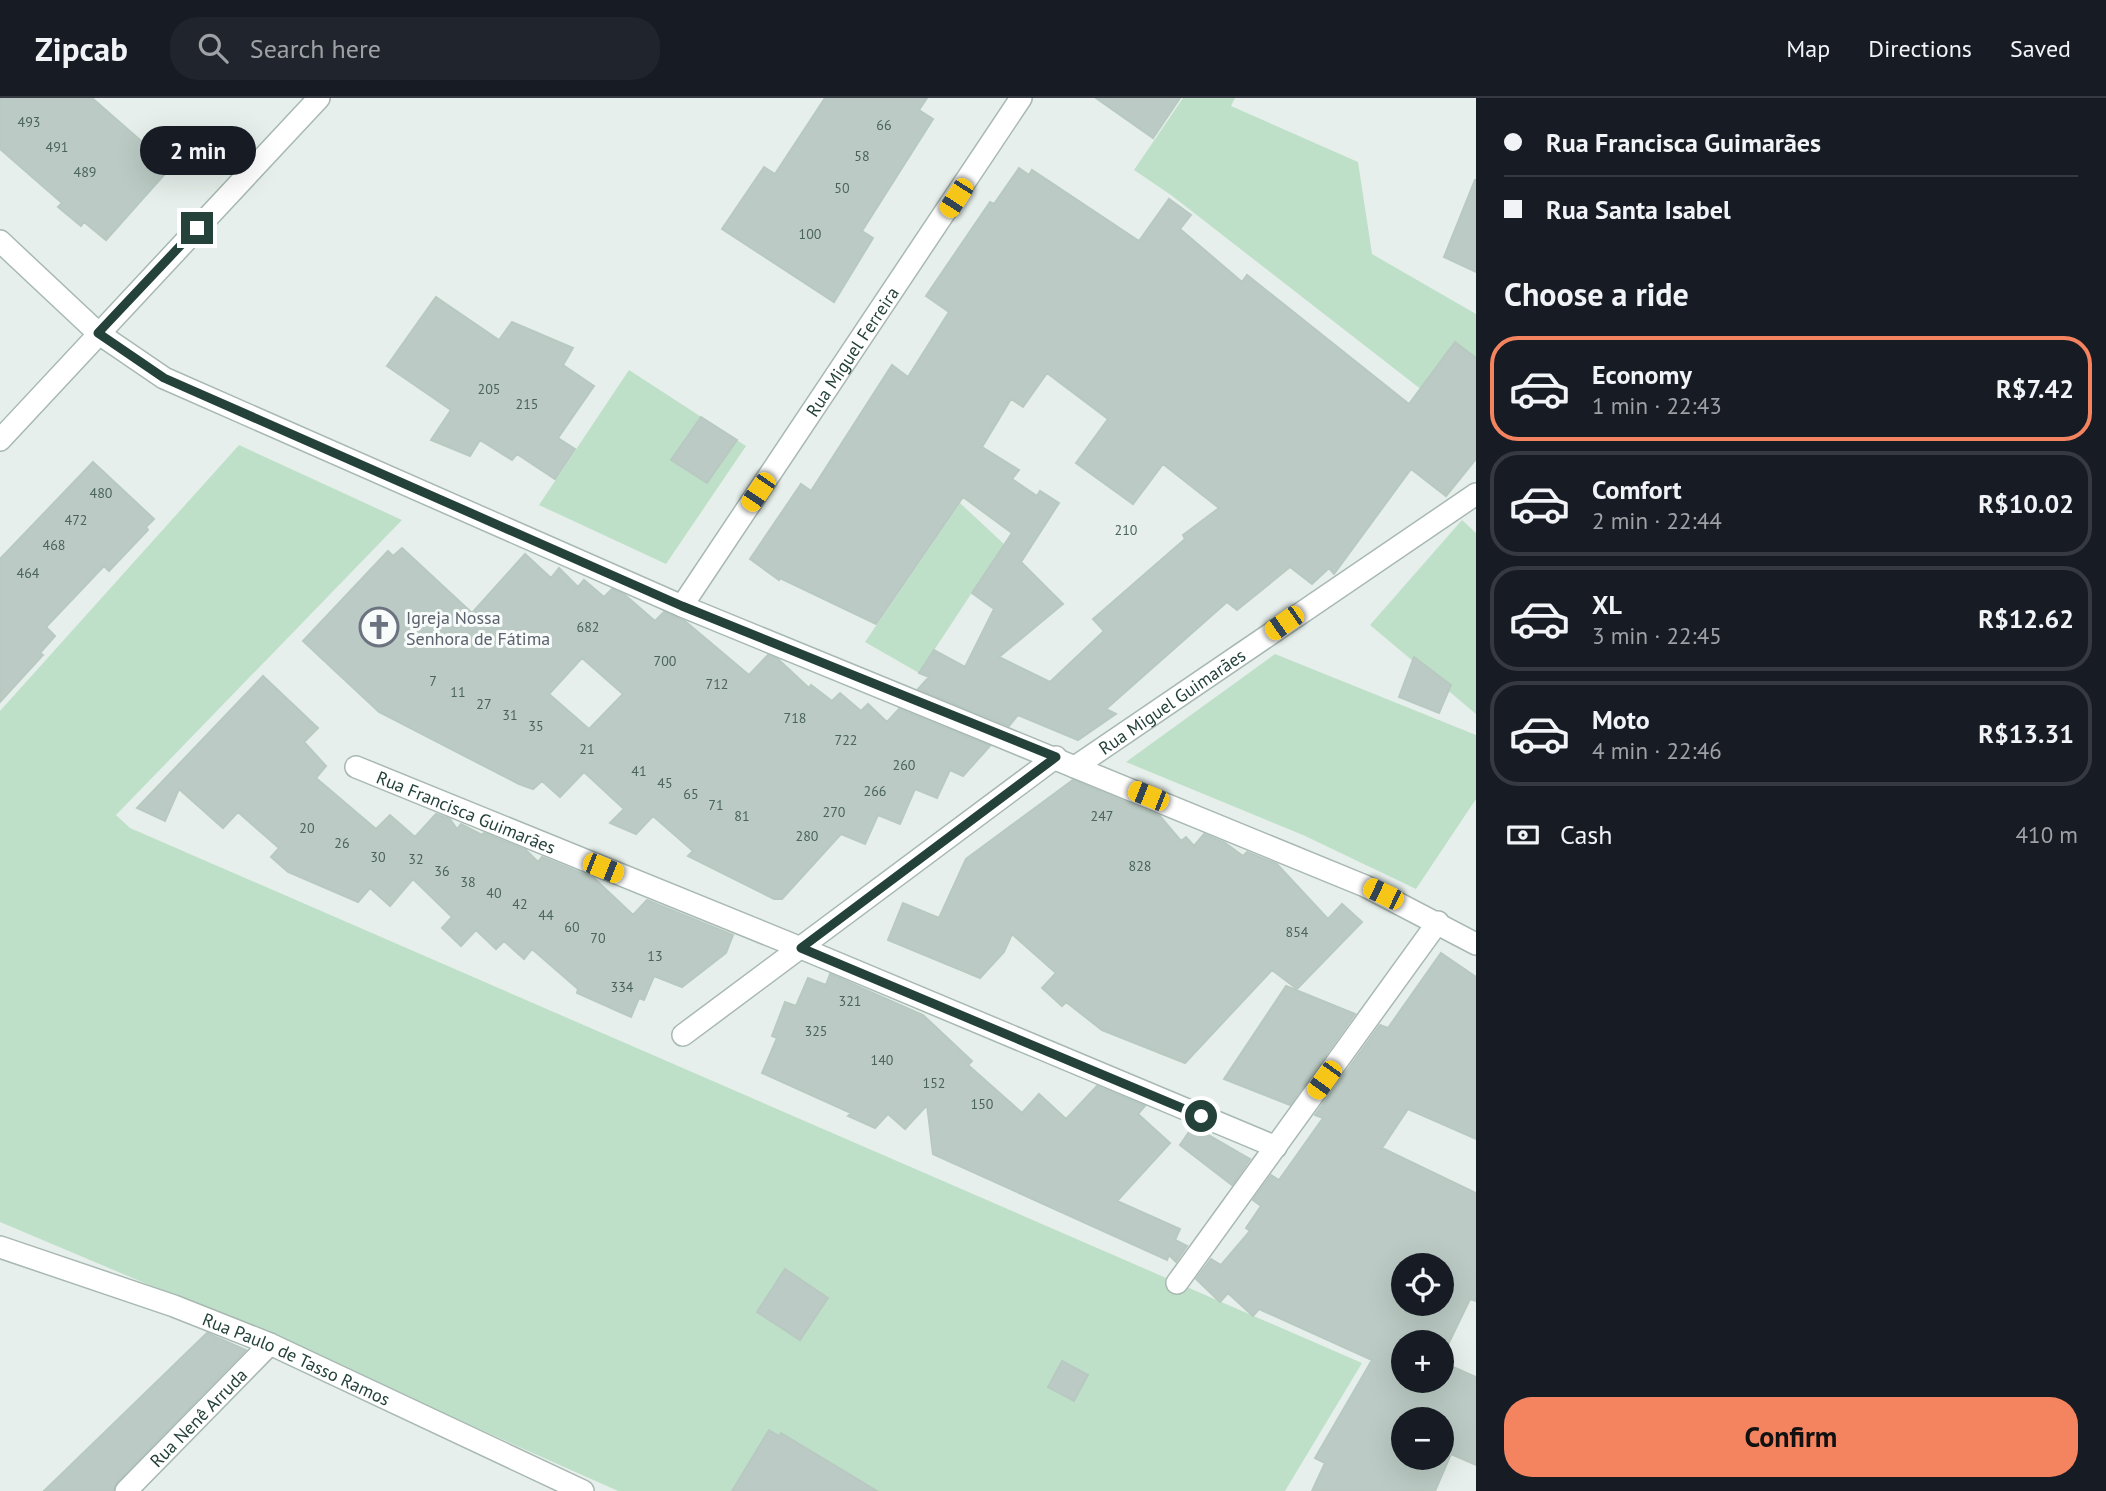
<!DOCTYPE html>
<meta charset="utf-8">
<style>
:root{--surface:#171b24;--page:#20242c;--text:#f1f3f6;--muted:#9ea1a6;--line:#363941;--accent:#f4845f}
body{margin:0;font-family:"PT Sans",sans-serif;background:var(--page);color:var(--text);height:100vh;display:flex;flex-direction:column;font-size:26px;white-space:nowrap}
*{box-sizing:border-box;margin:0}
p{font-size:23px;color:var(--muted)}
.icon{flex:none;width:38px;height:38px;fill:none;stroke:currentColor;stroke-width:2;stroke-linecap:round;stroke-linejoin:round}
.map{position:relative;flex:1;overflow:hidden}
.sheet{display:flex;flex-direction:column;background:var(--surface);width:630px}
.sheet>*{flex:none}
.guide{display:grid;align-content:center;height:154px;padding:0 28px;background:var(--surface)}
.buttons{position:absolute;left:1391px;top:1155px;display:grid;gap:14px}
.buttons a{display:grid;place-items:center;width:63px;height:63px;border-radius:50%;background:var(--surface);box-shadow:0 7px 28px #0002;font-size:35px}
.end{position:absolute;width:32px;height:32px;margin:-16px;border:9px solid #24423a;background:#fff;box-shadow:0 0 0 4px #fff}
.from{border-radius:50%}
.bubble{position:absolute;height:49px;border-radius:24px;background:var(--surface);box-shadow:0 7px 28px #0002;font-size:23px;font-weight:600;line-height:49px;text-align:center}
.car{position:absolute;width:21px;height:42px;margin:-21px -10px;border-radius:9px;box-shadow:0 0 5px 2px #0007;background:linear-gradient(#f5c518 24%,#345 0 40%,#f5c518 0 76%,#345 0 86%,#f5c518 0)}
.guide b{display:flex;align-items:center;gap:24px;height:66px;font-size:26px}
.guide b+b{border-top:2px solid var(--line)}
.guide i{width:18px;height:18px;background:var(--text)}
ul{padding:0;list-style:none}
li{display:flex;align-items:center;gap:21px;height:105px;margin:0 14px 10px;padding:0 14px;border:4px solid var(--line);border-radius:28px}
li div{flex:1}
li b{display:block;font-size:26px}
li em{font-style:normal;font-weight:600}
li.selected{border-color:var(--accent)}
li>.icon{width:63px;height:63px;stroke-width:1.5}
h2{padding:0 28px;font-size:32px;line-height:84px}
.pay{display:flex;align-items:center;gap:18px;height:77px;padding:0 28px;font-size:26px}
.pay p{margin-inline-start:auto}
.cta{display:flex;gap:14px;margin-top:auto;padding:14px 28px}
.cta a{flex:1;height:80px;border-radius:28px;background:var(--accent);color:#111;font-size:28px;font-weight:600;line-height:80px;text-align:center}
header{display:flex;align-items:center;gap:42px;box-sizing:border-box;height:98px;padding:0 35px;background:var(--surface);border-bottom:2px solid var(--line)}
header strong{font-size:33px}
nav{display:flex;gap:38px;margin-inline-start:auto;font-size:24px}
.search{width:490px;height:63px;background:var(--page);display:flex;align-items:center;gap:18px;box-sizing:border-box;padding:0 24px;border-radius:28px;color:var(--muted);font-size:26px}
main{display:flex;flex:1;min-height:0}
.map>svg:first-child{display:block}
</style>
<header>
<strong>Zipcab</strong>
<div class="search"><svg class="icon" aria-label="search" viewBox="0 0 24 24"><circle cx="10" cy="10" r="6"/><path d="M15 15l6 6"/></svg>Search here</div>
<nav><a>Map</a><a>Directions</a><a>Saved</a></nav>
</header>
<main>
<div class="map">
<svg width="1476" height="1393" viewBox="0 0 1476 1393">
<rect width="100%" height="100%" fill="#e6efeb"/>
<path fill="#bfe0c8" d="M1183 0H1235L1231 8 1358 64 1372 156 1476 216V334L1171 97 1134 72Z
M629 272 746 348 666 466 539 407Z
M239 347 402 422 116 717 130 730 1362 1265 1285 1393H618L277 1241 0 1124V613Z
M960 405 1004 446 919 575 865 544Z
M1462 422 1476 435V616L1370 527Z
M1275 556 1476 637V701L1416 791 1303 737 1126 664Z"/>
<path fill="#bbcac4" stroke="#b8c9c2" stroke-width="2" fill-rule="evenodd" d="M0 0H92L171 69 106 142 84 124 81 128 58 109 62 105 0 51Z
M825 0H927L919 12 933 21 862 133 873 140 834 204 722 131 764 69 775 76Z
M1096 0H1180L1153 40Z
M1019 70 1029 77 1032 72 1139 143 1169 101 1191 117 1180 131 1242 184 1247 177 1409 306 1455 244 1476 260V361L1446 398 1411 371 1334 476 1329 470 1312 486 1290 469 1237 512 1227 504 1106 611 1116 616 1078 642 1018 617 1009 628 918 591 929 579 919 575 934 552 965 569 994 511 972 495 1012 435 963 399 876 526 780 480 779 482 750 461 801 386 811 393 892 267 908 279 949 214 926 198 990 104 994 106ZM1047 275 1108 321 1076 365 1133 406 1163 366 1219 410 1183 437 1185 441 1093 521 1104 533 1050 584 999 559 1063 506 1021 464 1059 405 1040 393 1037 398 1012 381 1019 372 982 349 1011 301 1023 309Z
M1475 82H1476V174L1444 159Z
M436 199 499 242 512 224 573 250 563 267 594 288 558 340 575 351 555 381 517 356 512 362 480 342 470 358 431 342 451 312 387 268Z
M701 319 737 342 707 385 671 362Z
M93 364 154 421 146 429 148 432 109 473 104 468 46 529 55 538 40 555 43 557 0 604V461Z
M402 450 472 515 525 456 551 480 559 470 578 489 584 482 604 499 612 491 625 497 655 523 664 514 685 523 749 577 768 557 778 561 809 590 811 587 832 603 840 595 861 613 868 606 887 624 899 611 990 648 963 678 950 672 937 700 915 691 900 726 878 717 865 746 841 736 782 801H774L688 758 693 753 653 718 636 736 610 725 624 711 584 674 560 699 542 683 533 691 519 686 379 614 303 543 388 453 393 458ZM582 560 623 596 589 631 549 596Z
M1414 559 1451 587 1439 615 1399 599Z
M263 578 318 630 304 644 326 668 316 680 376 731 390 717 415 739 436 716 450 721 457 731 461 726 482 737 484 735 526 752 538 764 542 759 594 780 633 817 647 802 733 837 726 855 682 889 654 878 644 902 639 900 631 919 577 895 578 891 532 851 524 861 504 843 496 851 476 832 461 848 442 830 452 819 413 781 390 808 370 790 358 804 288 774 271 759 279 750 238 714 223 730 179 691 165 723 137 710Z
M1073 682 1160 718 1181 743 1186 739 1194 748 1204 736 1225 745 1243 758 1247 754 1277 766 1328 821 1342 806 1362 824 1297 891 1272 872 1185 965 1102 932 1066 904 1062 908 1042 890 1056 875 1012 836 1004 854 980 880 888 842 903 805 939 820 966 761Z
M1441 855 1476 879V1041L1408 1011 1382 1050 1476 1095V1203L1470 1201 1442 1259V1244H1404V1283H1442V1264L1476 1279V1367L1451 1356 1435 1393H1312L1325 1365 1315 1360 1372 1262 1259 1211 1253 1218 1228 1195 1220 1204 1196 1181 1211 1161 1221 1167 1250 1133 1246 1130 1261 1108 1253 1102 1271 1077 1279 1082 1323 1020 1315 1017 1380 927 1388 930ZM1404 1167H1442V1206H1404ZM1404 1321H1442V1360H1404Z
M830 876 923 917 972 963 968 967 1022 1015 1039 996 1066 1021 1097 988 1145 1008 1138 1016 1170 1045 1117 1103 1180 1131 1175 1142 1187 1148 1176 1164 1169 1157 1167 1162 933 1056 927 1007 905 1031 888 1016 875 1030 848 1018 851 1015 762 975 777 940 772 938 785 904 796 908 808 880 826 887Z
M1286 888 1355 916 1290 1007 1224 981Z
M1193 1028 1250 1061 1232 1087 1180 1047Z
M785 1171 828 1200 800 1242 757 1214Z
M207 1235 246 1252 117 1384 113 1393H44Z
M1062 1263 1088 1277 1074 1303 1048 1289Z
M769 1332 779 1338 781 1335 877 1393H732Z"/>
<g fill="none" stroke-linecap="round" stroke-linejoin="round">
<defs>
<g id="street">
<path d="M0 143 98 235 164 280 682 508 1365 788 1476 846"/>
<path d="M0 342 319 0"/>
<path id="s1" d="M682 508 1021 0"/>
<path id="s2" d="M356 669 801 850 1276 1049"/>
<path id="s3" d="M1075 669 1476 396"/>
<path d="M683 937 1056 659"/>
<path id="s4" d="M0 1149 174 1208 270 1246 583 1393"/>
<path d="M1177 1185 1438 824"/>
<path id="s5" d="M126 1393 270 1246"/>
</g>
</defs>
<use href="#street" stroke="#a8b8b2" stroke-width="24"/>
<use href="#street" stroke="#fff" stroke-width="21"/>
</g>
<g fill="none" stroke-linecap="round" stroke-linejoin="round">
<path stroke="#24423a" stroke-width="9" d="M197 130 98 235 164 280 682 508 1056 659 801 850 1201 1018"/>
</g>
<defs>
<symbol id="church-ring" viewBox="-11 -11 22 22"><circle r="9.5" fill="#f7fbf9" stroke="#6b7280" stroke-width="1.5"/><path d="M-1.2-6h2.4v3.5h3.3v2.4h-3.3V6h-2.4V-.1h-3.3v-2.4h3.3Z" fill="#6b7280"/></symbol>
</defs>
<g fill-rule="evenodd">
<use href="#church-ring" x="357" y="507" width="44" height="44"/>
</g>
<g text-anchor="middle" dominant-baseline="central" stroke-width="6" stroke-linejoin="round" paint-order="stroke">
<g font-size="14" fill="#4a645c">
<text x="29" y="24">493</text>
<text x="884" y="27">66</text>
<text x="57" y="49">491</text>
<text x="862" y="58">58</text>
<text x="85" y="74">489</text>
<text x="842" y="90">50</text>
<text x="810" y="136">100</text>
<text x="489" y="291">205</text>
<text x="527" y="306">215</text>
<text x="101" y="395">480</text>
<text x="76" y="422">472</text>
<text x="1126" y="432">210</text>
<text x="54" y="447">468</text>
<text x="28" y="475">464</text>
<text x="588" y="529">682</text>
<text x="665" y="563">700</text>
<text x="433" y="583">7</text>
<text x="717" y="586">712</text>
<text x="458" y="594">11</text>
<text x="484" y="606">27</text>
<text x="510" y="617">31</text>
<text x="795" y="620">718</text>
<text x="536" y="628">35</text>
<text x="846" y="642">722</text>
<text x="587" y="651">21</text>
<text x="904" y="667">260</text>
<text x="639" y="673">41</text>
<text x="665" y="685">45</text>
<text x="875" y="693">266</text>
<text x="691" y="696">65</text>
<text x="716" y="707">71</text>
<text x="834" y="714">270</text>
<text x="742" y="718">81</text>
<text x="1102" y="718">247</text>
<text x="307" y="730">20</text>
<text x="807" y="738">280</text>
<text x="342" y="745">26</text>
<text x="378" y="759">30</text>
<text x="416" y="761">32</text>
<text x="1140" y="768">828</text>
<text x="442" y="773">36</text>
<text x="468" y="784">38</text>
<text x="494" y="795">40</text>
<text x="520" y="806">42</text>
<text x="546" y="817">44</text>
<text x="572" y="829">60</text>
<text x="1297" y="834">854</text>
<text x="598" y="840">70</text>
<text x="655" y="858">13</text>
<text x="622" y="889">334</text>
<text x="850" y="903">321</text>
<text x="816" y="933">325</text>
<text x="882" y="962">140</text>
<text x="934" y="985">152</text>
<text x="982" y="1006">150</text>
</g>
<g font-size="18" fill="#24423a" stroke="#f7fbf9">
<text stroke="none"><textPath href="#s1" startOffset="306">Rua Miguel Ferreira</textPath></text>
<text stroke="none"><textPath href="#s3" startOffset="117">Rua Miguel Guimarães</textPath></text>
<text stroke="none"><textPath href="#s2" startOffset="119">Rua Francisca Guimarães</textPath></text>
<text stroke="none"><textPath href="#s4" startOffset="317">Rua Paulo de Tasso Ramos</textPath></text>
<text stroke="none"><textPath href="#s5" startOffset="103">Rua Nenê Arruda</textPath></text>
</g>
<g font-size="18" fill="#5b616d" stroke="#f7fbf9" text-anchor="start">
<text x="406" y="519">Igreja Nossa<tspan x="406" dy="21">Senhora de Fátima</tspan></text>
</g>
</g>
</svg>
<div class="buttons">
<a><svg class="icon" aria-label="locate" viewBox="0 0 24 24"><circle cx="12" cy="12" r="6"/><path d="M12 2v4M12 18v4M2 12h4M18 12h4"/></svg></a>
<a>+</a>
<a>−</a>
</div>
<i class="end from" style="left:1201px;top:1018px"></i>
<i class="end" style="left:197px;top:130px"></i>
<div class="bubble" style="left:140px;top:28px;width:116px">2 min</div>
<i class="car" style="left:956px;top:100px;rotate:213deg"></i>
<i class="car" style="left:758px;top:394px;rotate:214deg"></i>
<i class="car" style="left:1284px;top:525px;rotate:235deg"></i>
<i class="car" style="left:1148px;top:698px;rotate:292deg"></i>
<i class="car" style="left:603px;top:770px;rotate:112deg"></i>
<i class="car" style="left:1383px;top:796px;rotate:296deg"></i>
<i class="car" style="left:1324px;top:982px;rotate:216deg"></i>
</div>
<section class="sheet">
<div class="guide">
<b><i class="from"></i>Rua Francisca Guimarães</b>
<b><i></i>Rua Santa Isabel</b>
</div>
<h2>Choose a ride</h2>
<ul>
<li class="selected"><svg class="icon" aria-label="car" viewBox="0 0 24 24"><path d="M5 17H2v-5l4-1 3-4h7l3 4 3 1v5h-3M9 17h6M6 11h13"/><circle cx="7" cy="17" r="2"/><circle cx="17" cy="17" r="2"/></svg><div><b>Economy</b><p>1 min · 22:43</p></div><em>R$7.42</em></li>
<li><svg class="icon" aria-label="car" viewBox="0 0 24 24"><path d="M5 17H2v-5l4-1 3-4h7l3 4 3 1v5h-3M9 17h6M6 11h13"/><circle cx="7" cy="17" r="2"/><circle cx="17" cy="17" r="2"/></svg><div><b>Comfort</b><p>2 min · 22:44</p></div><em>R$10.02</em></li>
<li><svg class="icon" aria-label="car" viewBox="0 0 24 24"><path d="M5 17H2v-5l4-1 3-4h7l3 4 3 1v5h-3M9 17h6M6 11h13"/><circle cx="7" cy="17" r="2"/><circle cx="17" cy="17" r="2"/></svg><div><b>XL</b><p>3 min · 22:45</p></div><em>R$12.62</em></li>
<li><svg class="icon" aria-label="car" viewBox="0 0 24 24"><path d="M5 17H2v-5l4-1 3-4h7l3 4 3 1v5h-3M9 17h6M6 11h13"/><circle cx="7" cy="17" r="2"/><circle cx="17" cy="17" r="2"/></svg><div><b>Moto</b><p>4 min · 22:46</p></div><em>R$13.31</em></li>
</ul>
<div class="pay"><svg class="icon" aria-label="cash" viewBox="0 0 24 24"><path d="M3 7h18v10H3z"/><circle cx="12" cy="12" r="2"/></svg>Cash<p>410 m</p></div>
<div class="cta"><a>Confirm</a></div>
</section>
</main>
